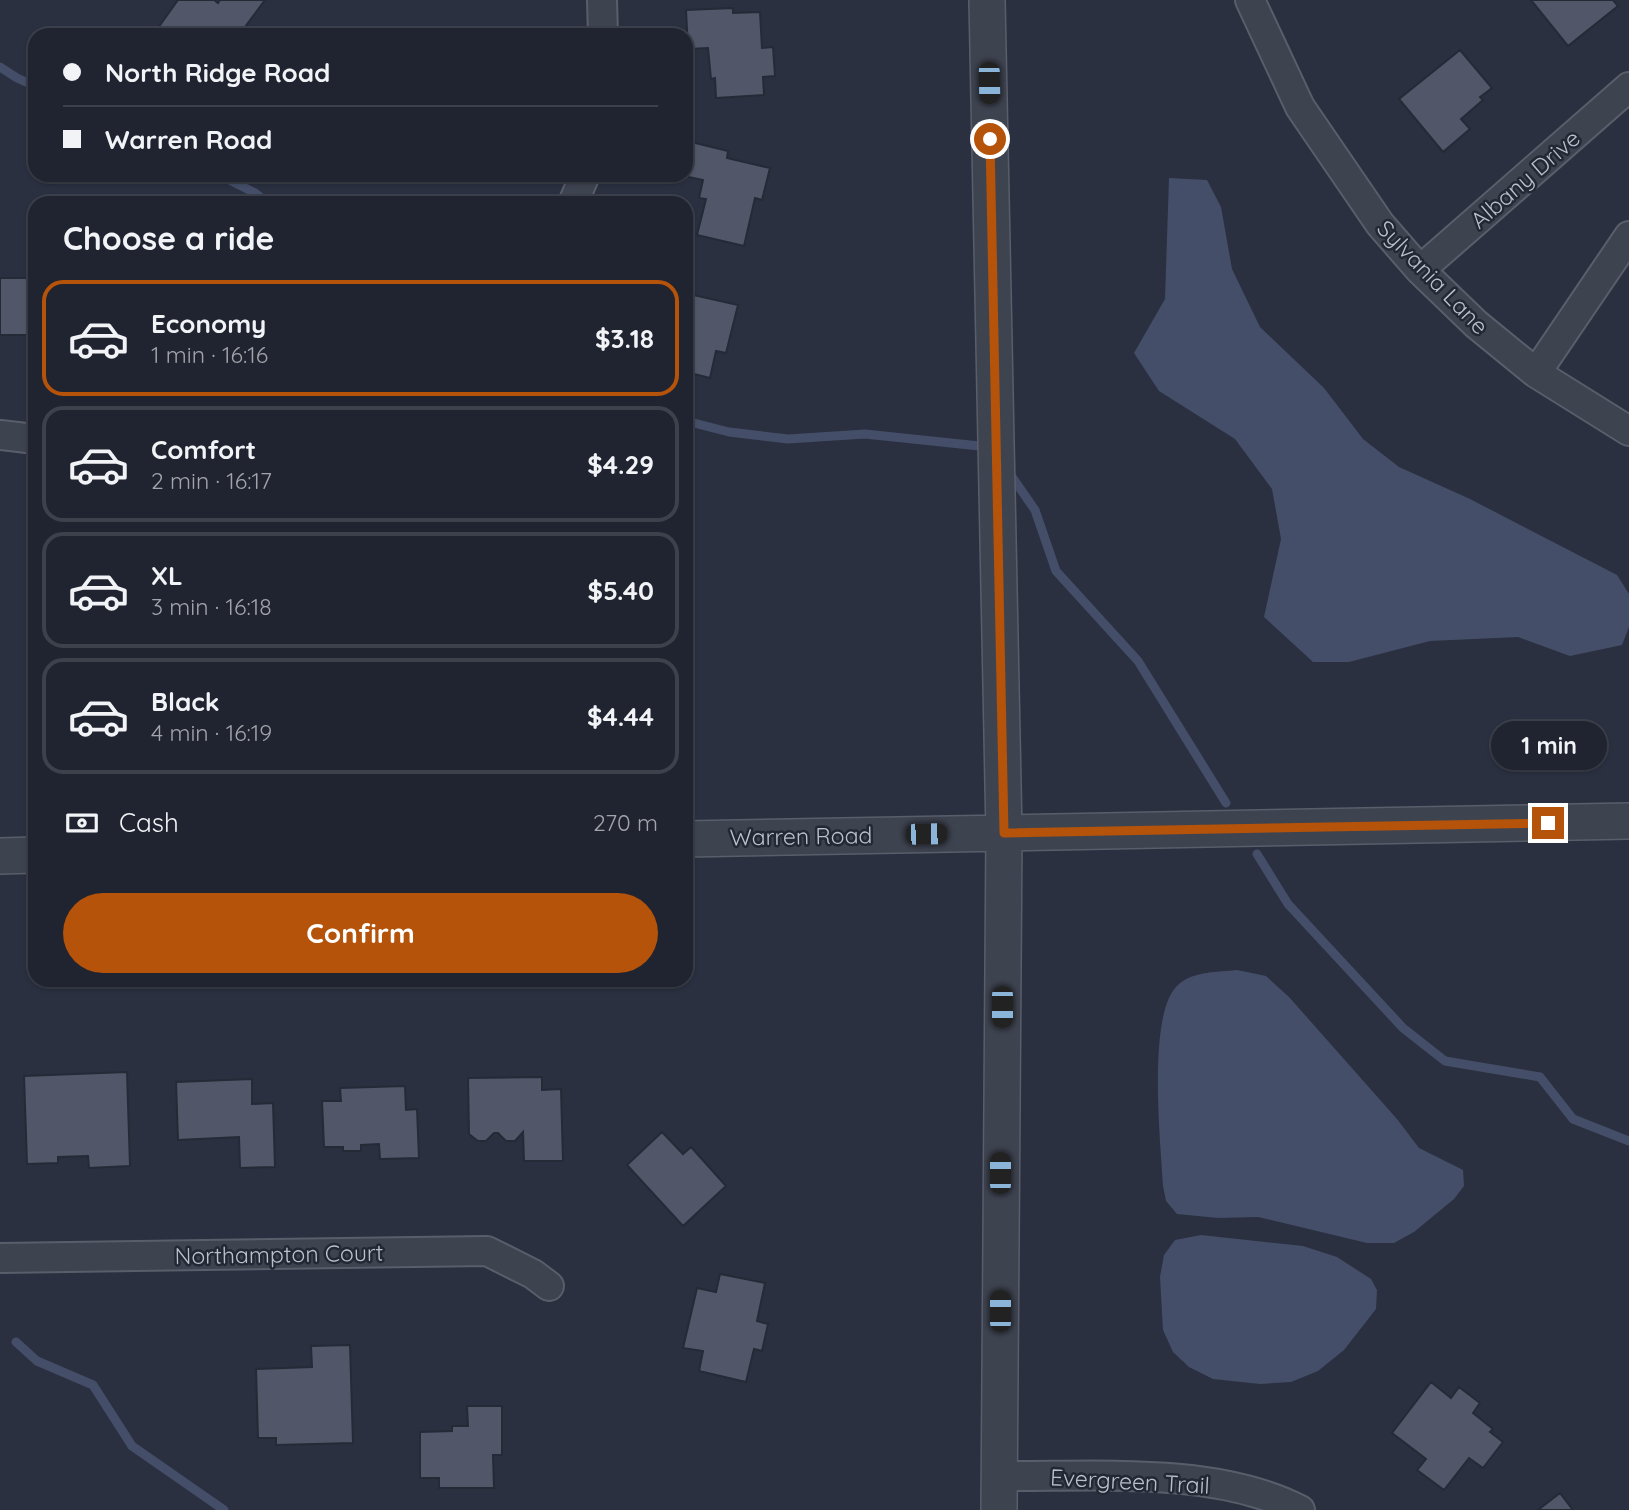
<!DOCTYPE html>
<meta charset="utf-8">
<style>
:root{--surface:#202430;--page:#282c38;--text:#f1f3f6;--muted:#a2a4ab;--line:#3d414c;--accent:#b45309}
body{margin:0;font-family:Quicksand,sans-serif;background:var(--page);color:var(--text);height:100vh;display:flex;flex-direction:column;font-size:26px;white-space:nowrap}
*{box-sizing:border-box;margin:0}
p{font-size:23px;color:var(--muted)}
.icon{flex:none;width:38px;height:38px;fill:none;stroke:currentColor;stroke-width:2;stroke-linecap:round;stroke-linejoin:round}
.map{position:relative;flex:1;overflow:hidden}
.sheet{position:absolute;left:28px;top:196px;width:665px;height:791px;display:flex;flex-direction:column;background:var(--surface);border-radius:21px;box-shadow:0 2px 5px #0004,0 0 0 2px var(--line)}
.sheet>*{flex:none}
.top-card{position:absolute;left:28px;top:28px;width:665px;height:154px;border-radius:21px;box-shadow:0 2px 5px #0004,0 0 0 2px var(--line);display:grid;align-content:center;height:154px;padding:0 35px;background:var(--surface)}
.end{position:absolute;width:32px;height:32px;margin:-16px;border:9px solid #b45309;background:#fff;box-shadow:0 0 0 4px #fff}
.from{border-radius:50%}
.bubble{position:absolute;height:49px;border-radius:24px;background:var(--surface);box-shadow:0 2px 5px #0004,0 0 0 2px var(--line);font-size:23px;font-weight:700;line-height:49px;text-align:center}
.car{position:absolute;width:21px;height:42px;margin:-21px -10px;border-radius:9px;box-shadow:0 0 5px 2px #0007;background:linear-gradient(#222 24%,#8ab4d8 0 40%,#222 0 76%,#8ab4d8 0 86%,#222 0)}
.top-card b{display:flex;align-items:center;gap:24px;height:66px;font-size:26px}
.top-card b+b{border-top:2px solid var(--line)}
.top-card i{width:18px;height:18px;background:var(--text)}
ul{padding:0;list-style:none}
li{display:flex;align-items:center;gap:21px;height:116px;margin:0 14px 10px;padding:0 21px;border:4px solid var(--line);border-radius:21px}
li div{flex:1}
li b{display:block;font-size:26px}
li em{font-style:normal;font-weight:700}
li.current{border-color:var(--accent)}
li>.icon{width:63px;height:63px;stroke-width:1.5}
h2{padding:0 35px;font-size:32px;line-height:84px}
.pay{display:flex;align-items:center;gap:18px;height:77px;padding:0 35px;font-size:26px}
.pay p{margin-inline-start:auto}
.cta{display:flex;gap:14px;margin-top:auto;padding:14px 35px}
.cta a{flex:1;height:80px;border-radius:42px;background:var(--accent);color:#fff;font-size:28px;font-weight:700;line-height:80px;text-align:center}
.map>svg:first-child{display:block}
</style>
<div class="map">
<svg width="1629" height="1510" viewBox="0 0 1629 1510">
<rect width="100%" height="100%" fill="#2a3040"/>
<path fill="#444e68" d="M1169 178 1207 180 1221 207 1232 269 1260 327 1324 388 1363 439 1399 467 1470 499 1617 575 1629 594V627L1622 645 1570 656 1518 637 1430 641 1349 662H1313L1264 617 1281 539 1272 489 1235 439 1159 391 1134 353 1165 299Z
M1237 970 1266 976 1289 997 1397 1119 1419 1148 1463 1170 1464 1186 1454 1199 1414 1232 1394 1243H1367L1258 1217 1218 1218 1177 1214 1166 1201 1163 1186C1161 1144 1146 1011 1179 984 1194 971 1219 972 1237 970Z
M1201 1235 1303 1246 1337 1257 1371 1279 1377 1290 1376 1309 1344 1350 1318 1371 1291 1382 1260 1384 1213 1379 1189 1367 1173 1352 1163 1330 1160 1277 1164 1255 1175 1240Z"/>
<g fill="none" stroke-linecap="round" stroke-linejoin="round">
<path stroke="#444e68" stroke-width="9" d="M0 67 17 78 35 86
M220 175 255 193 268 203
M686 421 729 432 788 439 865 434 989 447
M1008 471 1035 510 1056 571 1138 661 1226 803
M1257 854 1288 904 1403 1028 1445 1061 1540 1077 1573 1119 1629 1141
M16 1342 37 1361 93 1385 132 1446 224 1510"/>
</g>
<path fill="#515768" stroke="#252a37" stroke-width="2" d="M178 0H214L218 3 220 0H265L239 35H168L158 28Z
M1531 0H1613L1618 6 1568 46Z
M733 8V13L760 12 762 48 773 47 775 76 763 77 764 95 716 98 715 78 711 79 708 48 688 49 686 10Z
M1460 50 1492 88 1480 97 1483 100 1461 119 1470 129 1443 152 1399 99Z
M687 141 728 151 727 158 770 168 762 200 755 198 744 246 697 235 706 199 699 198 703 180 679 175H686Z
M0 278H35V335H0Z
M686 283 692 285 689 294 738 305 726 353 716 351 710 378 686 372Z
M127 1072 130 1166 89 1168 88 1156 58 1157V1163L27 1164 24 1076Z
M542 1077V1090L561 1089 563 1161H524L523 1132 515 1141H506L498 1133H494L486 1141H478L469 1134 468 1078Z
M252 1079V1104L273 1103 275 1167 240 1168 239 1137 178 1140 176 1082Z
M405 1086 406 1110 417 1109 419 1158 380 1159 379 1144 361 1145V1151H343V1147H324L322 1101H341L340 1088Z
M662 1132 683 1154 691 1147 726 1186 683 1226 627 1165Z
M720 1274 765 1283 757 1321 768 1324 762 1351 754 1349 746 1382 699 1371 703 1351 683 1348 697 1288 716 1292Z
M350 1345 353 1443 276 1445V1438H258L256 1369 312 1367 311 1346Z
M1431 1382 1451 1398 1459 1387 1480 1403 1473 1413 1493 1429 1490 1432 1503 1442 1483 1468 1469 1458 1444 1490 1417 1470 1426 1459 1392 1433Z
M467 1406H502V1455H493L494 1488H439V1478H420V1432L452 1431V1426H468Z
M1560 1493 1573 1510H1538Z"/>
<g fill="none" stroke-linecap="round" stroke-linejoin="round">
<defs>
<path id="minor" d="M602 0 603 35
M1250 0 1300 107 1380 224 1420 270 1476 324 1536 373 1629 431
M573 203 585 175
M1420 270 1629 87
M1536 373 1629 236
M0 435 35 439
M0 1258 487 1251 533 1274 549 1286
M999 1476C1093 1477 1215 1466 1300 1510"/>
<path id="tertiary" d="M987 0 1004 833 999 1510
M686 839 1629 821
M0 856 35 855"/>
</defs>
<use href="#minor" stroke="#595e6a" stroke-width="32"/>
<use href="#tertiary" stroke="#595e6a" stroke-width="38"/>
<use href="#minor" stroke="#3e4350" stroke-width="28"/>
<use href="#tertiary" stroke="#3e4350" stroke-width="35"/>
</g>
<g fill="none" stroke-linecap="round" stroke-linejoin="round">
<path stroke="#b45309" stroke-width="9" d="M990 139 1004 833 1548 823"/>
</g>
<g text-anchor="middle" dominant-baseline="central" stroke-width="5" stroke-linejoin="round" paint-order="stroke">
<g font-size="23" fill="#bbbfca" stroke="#232835">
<text transform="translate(1525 179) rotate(-41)">Albany Drive</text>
<text transform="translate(1433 277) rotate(46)">Sylvania Lane</text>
<text transform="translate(801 836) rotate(-1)">Warren Road</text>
<text transform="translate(279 1254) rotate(-1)">Northampton Court</text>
<text transform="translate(1130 1481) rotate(3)">Evergreen Trail</text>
</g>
</g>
</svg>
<i class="end from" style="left:990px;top:139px"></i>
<i class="end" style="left:1548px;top:823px"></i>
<div class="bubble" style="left:1491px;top:721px;width:116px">1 min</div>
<i class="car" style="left:989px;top:83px;rotate:179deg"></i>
<i class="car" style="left:926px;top:834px;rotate:89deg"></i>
<i class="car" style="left:1002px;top:1007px;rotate:180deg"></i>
<i class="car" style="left:1000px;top:1173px;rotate:0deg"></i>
<i class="car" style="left:1000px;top:1311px;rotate:0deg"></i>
<div class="top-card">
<b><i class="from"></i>North Ridge Road</b>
<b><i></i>Warren Road</b>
</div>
<section class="sheet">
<h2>Choose a ride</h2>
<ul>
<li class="current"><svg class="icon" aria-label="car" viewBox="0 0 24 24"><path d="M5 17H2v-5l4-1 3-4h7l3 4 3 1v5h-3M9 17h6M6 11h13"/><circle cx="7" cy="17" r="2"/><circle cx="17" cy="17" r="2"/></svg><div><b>Economy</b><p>1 min · 16:16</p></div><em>$3.18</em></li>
<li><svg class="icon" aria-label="car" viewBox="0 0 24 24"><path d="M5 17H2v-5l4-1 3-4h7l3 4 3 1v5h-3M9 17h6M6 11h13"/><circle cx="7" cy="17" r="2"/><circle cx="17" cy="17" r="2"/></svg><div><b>Comfort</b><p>2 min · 16:17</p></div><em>$4.29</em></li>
<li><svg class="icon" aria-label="car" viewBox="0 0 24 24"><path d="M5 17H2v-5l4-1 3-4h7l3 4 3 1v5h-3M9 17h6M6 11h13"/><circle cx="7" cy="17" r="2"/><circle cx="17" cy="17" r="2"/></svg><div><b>XL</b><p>3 min · 16:18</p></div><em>$5.40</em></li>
<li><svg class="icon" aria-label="car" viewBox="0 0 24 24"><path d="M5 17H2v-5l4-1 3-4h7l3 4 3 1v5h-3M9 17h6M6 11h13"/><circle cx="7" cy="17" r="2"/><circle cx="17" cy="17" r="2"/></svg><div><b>Black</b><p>4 min · 16:19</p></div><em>$4.44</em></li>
</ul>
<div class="pay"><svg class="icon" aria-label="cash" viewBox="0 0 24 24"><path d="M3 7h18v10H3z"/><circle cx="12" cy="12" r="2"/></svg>Cash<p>270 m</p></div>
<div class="cta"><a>Confirm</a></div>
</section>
</div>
